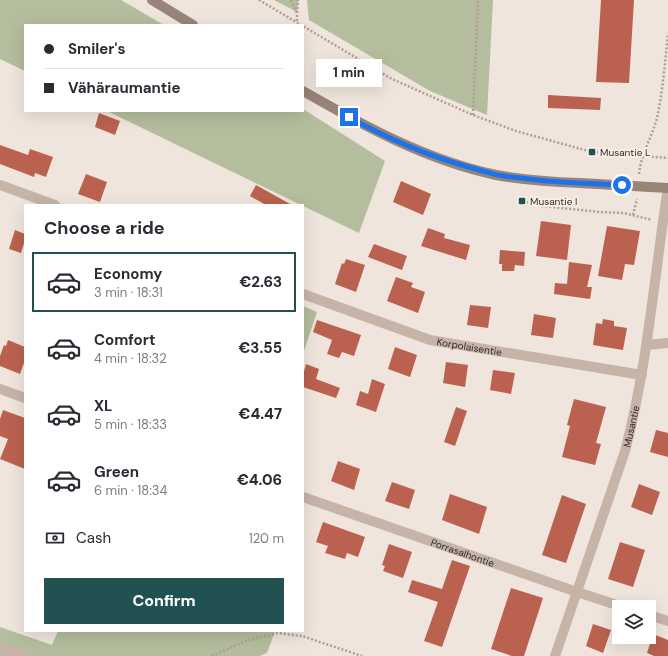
<!DOCTYPE html>
<meta charset="utf-8">
<style>
:root{--surface:#fff;--page:#f7f7f7;--text:#2b2b33;--muted:#7c7c81;--line:#e1e1e2;--accent:#225151}
body{margin:0;font-family:"DM Sans",sans-serif;background:var(--page);color:var(--text);height:100vh;display:flex;flex-direction:column;font-size:15px;white-space:nowrap}
*{box-sizing:border-box;margin:0}
p{font-size:13px;color:var(--muted)}
.icon{flex:none;width:22px;height:22px;fill:none;stroke:currentColor;stroke-width:2;stroke-linecap:round;stroke-linejoin:round}
.map{position:relative;flex:1;overflow:hidden}
.drawer{position:absolute;left:24px;top:204px;width:280px;height:428px;display:flex;flex-direction:column;background:var(--surface);border-radius:0px;box-shadow:0 4px 16px #0002}
.drawer>*{flex:none}
.top-card{position:absolute;left:24px;top:24px;width:280px;height:88px;border-radius:0px;box-shadow:0 4px 16px #0002;display:grid;align-content:center;height:88px;padding:0 20px;background:var(--surface)}
.buttons{position:absolute;left:612px;top:600px;display:grid;gap:8px}
.buttons a{display:grid;place-items:center;width:44px;height:44px;border-radius:0px;background:var(--surface);box-shadow:0 4px 16px #0002;font-size:20px}
.end{position:absolute;width:18px;height:18px;margin:-9px;border:5px solid #1a73e8;background:#fff;box-shadow:0 0 0 2px #fff}
.from{border-radius:50%}
.bubble{position:absolute;height:28px;border-radius:0px;background:var(--surface);box-shadow:0 4px 16px #0002;font-size:13px;font-weight:800;line-height:28px;text-align:center}
.top-card b{display:flex;align-items:center;gap:14px;height:38px;font-size:15px}
.top-card b+b{border-top:1px solid var(--line)}
.top-card i{width:10px;height:10px;background:var(--text)}
ul{padding:0;list-style:none}
li{display:flex;align-items:center;gap:12px;height:60px;margin:0 8px 6px;padding:0 12px;border:2px solid transparent;border-radius:0px}
li div{flex:1}
li b{display:block;font-size:15px}
li em{font-style:normal;font-weight:800}
li.active{border-color:var(--accent)}
li>.icon{width:36px;height:36px;stroke-width:1.5}
h2{padding:0 20px;font-size:18px;line-height:48px}
.pay{display:flex;align-items:center;gap:10px;height:44px;padding:0 20px;font-size:15px}
.pay p{margin-inline-start:auto}
.button{display:flex;gap:8px;margin-top:auto;padding:8px 20px}
.button a{flex:1;height:46px;border-radius:0px;background:var(--accent);color:#fff;font-size:16px;font-weight:800;line-height:46px;text-align:center}
.map>svg:first-child{display:block}
</style>
<div class="map">
<svg width="668" height="656" viewBox="0 0 668 656">
<rect width="100%" height="100%" fill="#efe5dc"/>
<path fill="#b4bd9d" d="M0 0H121L164 25H25V71L0 59Z
M274 0H298L297 12Z
M307 0H493L487 115 430 91 309 20Z
M303 109 385 161 359 233 107 111H303Z
M303 306 317 312 303 354Z
M0 627 52 645 58 631H275L267 653 260 656H0Z"/>
<path fill="#ba624f" d="M601 0H634L629 83 596 82Z
M548 95 601 98 600 110 548 108Z
M99 113 120 121 115 135 95 127Z
M0 145 28 155 30 149 53 157 46 177 35 173 34 177 0 164Z
M86 174 107 182 100 202 78 194Z
M401 181 431 194 423 215 393 202Z
M256 185 292 205H266L250 196Z
M541 221 571 225 567 260 536 256Z
M607 226 640 231 634 265 625 264 622 280 598 276Z
M428 228 445 234 444 238 470 245 466 260 421 246Z
M15 230 25 234V240L21 253 9 249Z
M374 244 407 256 402 270 368 257Z
M500 250 525 252 524 266 515 265 514 271H502V264H499Z
M346 259 365 265 356 292 335 284 342 263 344 264Z
M569 262 592 265 587 287H592L590 299 554 294 555 283 567 284Z
M396 277 413 283 411 287 425 292 418 313 387 301Z
M470 305 491 307 488 328 467 325Z
M534 314 556 318 553 338 531 335Z
M603 319 614 321V326L627 328 623 350 593 345 596 323 602 324Z
M317 320 361 335 354 356 342 352 339 358 327 354 332 340 313 332Z
M8 340 25 347V360L20 374 0 366V356L4 345 6 346Z
M395 347 417 355 410 377 388 369Z
M446 362 468 365 465 387 443 383Z
M306 364 319 369 316 379 340 388 336 398 303 387V375Z
M493 370 515 373 511 394 490 390Z
M372 379 385 384 376 412 356 405 360 391 368 394Z
M574 399 606 407 596 443 601 444 595 465 562 457 570 426 567 425Z
M456 407 467 411 455 446 444 442Z
M3 410 25 418V469L0 459 8 439 0 436V419Z
M656 430 668 433V457L650 452Z
M338 461 360 469 354 490 331 481Z
M392 482 415 490 409 509 385 501Z
M639 484 660 492 652 515 631 507Z
M450 494 487 507 479 534 442 520Z
M562 495 586 504 566 563 542 555Z
M323 522 365 537 358 557 347 553 345 559 325 553 328 546 316 542Z
M620 542 645 550 633 587 608 579Z
M389 544 412 552 403 578 383 571 385 566 382 565Z
M452 560 470 566 442 647 424 641 438 602 408 592 412 580 442 589Z
M511 588 543 598 524 656H512L491 649Z
M593 624 611 630 603 653 586 646Z
M653 634 668 640V656H654L647 653Z"/>
<g fill="none" stroke-linecap="round" stroke-linejoin="round">
<path stroke="#b29e93" stroke-width="2.5" stroke-dasharray="2 2" stroke-linecap="butt" d="M259 0 392 79 473 115 516 131 592 152 668 158
M291 0 296 12
M297 21V12L298 0
M473 115 478 0
M639 174C641 154 652 137 657 118 663 91 665 61 668 34
M522 201 542 206 600 212 624 213 652 220
M633 215 637 199
M212 656 248 640 278 633 302 636 362 656"/>
<g stroke="#c6b4a9" stroke-width="10">
<path d="M0 185 55 205"/>
<path id="s1" d="M303 294 430 340 642 375"/>
<path d="M647 345 668 343"/>
<path d="M0 389 25 398"/>
<path id="s2" d="M303 497 577 592 623 607"/>
<path d="M649 615 668 621"/>
<path d="M0 648 25 656"/>
<path id="s3" d="M555 656 625 451C648 364 654 276 668 188"/>
</g>
<path stroke="#99847a" stroke-width="10" d="M152 0 193 25
M303 91C364 126 426 160 496 175 524 180 552 182 580 183 610 185 639 186 668 188"/>
</g>
<g fill="none" stroke-linecap="round" stroke-linejoin="round">
<path stroke="#1a73e8" stroke-width="5" d="M349 117C388 139 428 156 472 168 480 170 489 173 498 175 539 182 581 183 622 185"/>
</g>
<g fill="#225151" stroke="#f7efe7" stroke-width="1.5">
<rect x="588" y="148" width="8" height="8" rx="2"/>
<rect x="518" y="197" width="8" height="8" rx="2"/>
</g>
<g text-anchor="middle" dominant-baseline="central" stroke-width="4" stroke-linejoin="round" paint-order="stroke">
<g font-size="10" fill="#342b28" stroke="#f7efe7" text-anchor="start">
<text x="600" y="152">Musantie L</text>
<text x="530" y="201">Musantie I</text>
</g>
<g font-size="10" fill="#342b28" stroke="#f7efe7">
<text stroke="none"><textPath href="#s1" startOffset="175">Korpolaisentie</textPath></text>
<text stroke="none"><textPath href="#s3" startOffset="242">Musantie</textPath></text>
<text stroke="none"><textPath href="#s2" startOffset="169">Porrasalhontie</textPath></text>
</g>
</g>
</svg>
<div class="buttons">
<a><svg class="icon" aria-label="layers" viewBox="0 0 24 24"><path d="M12 4l9 5-9 5-9-5zM3 14l9 5 9-5"/></svg></a>
</div>
<i class="end from" style="left:622px;top:185px"></i>
<i class="end" style="left:349px;top:117px"></i>
<div class="bubble" style="left:316px;top:59px;width:66px">1 min</div>
<div class="top-card">
<b><i class="from"></i>Smiler's</b>
<b><i></i>Vähäraumantie</b>
</div>
<section class="drawer">
<h2>Choose a ride</h2>
<ul>
<li class="active"><svg class="icon" aria-label="car" viewBox="0 0 24 24"><path d="M5 17H2v-5l4-1 3-4h7l3 4 3 1v5h-3M9 17h6M6 11h13"/><circle cx="7" cy="17" r="2"/><circle cx="17" cy="17" r="2"/></svg><div><b>Economy</b><p>3 min · 18:31</p></div><em>€2.63</em></li>
<li><svg class="icon" aria-label="car" viewBox="0 0 24 24"><path d="M5 17H2v-5l4-1 3-4h7l3 4 3 1v5h-3M9 17h6M6 11h13"/><circle cx="7" cy="17" r="2"/><circle cx="17" cy="17" r="2"/></svg><div><b>Comfort</b><p>4 min · 18:32</p></div><em>€3.55</em></li>
<li><svg class="icon" aria-label="car" viewBox="0 0 24 24"><path d="M5 17H2v-5l4-1 3-4h7l3 4 3 1v5h-3M9 17h6M6 11h13"/><circle cx="7" cy="17" r="2"/><circle cx="17" cy="17" r="2"/></svg><div><b>XL</b><p>5 min · 18:33</p></div><em>€4.47</em></li>
<li><svg class="icon" aria-label="car" viewBox="0 0 24 24"><path d="M5 17H2v-5l4-1 3-4h7l3 4 3 1v5h-3M9 17h6M6 11h13"/><circle cx="7" cy="17" r="2"/><circle cx="17" cy="17" r="2"/></svg><div><b>Green</b><p>6 min · 18:34</p></div><em>€4.06</em></li>
</ul>
<div class="pay"><svg class="icon" aria-label="cash" viewBox="0 0 24 24"><path d="M3 7h18v10H3z"/><circle cx="12" cy="12" r="2"/></svg>Cash<p>120 m</p></div>
<div class="button"><a>Confirm</a></div>
</section>
</div>
